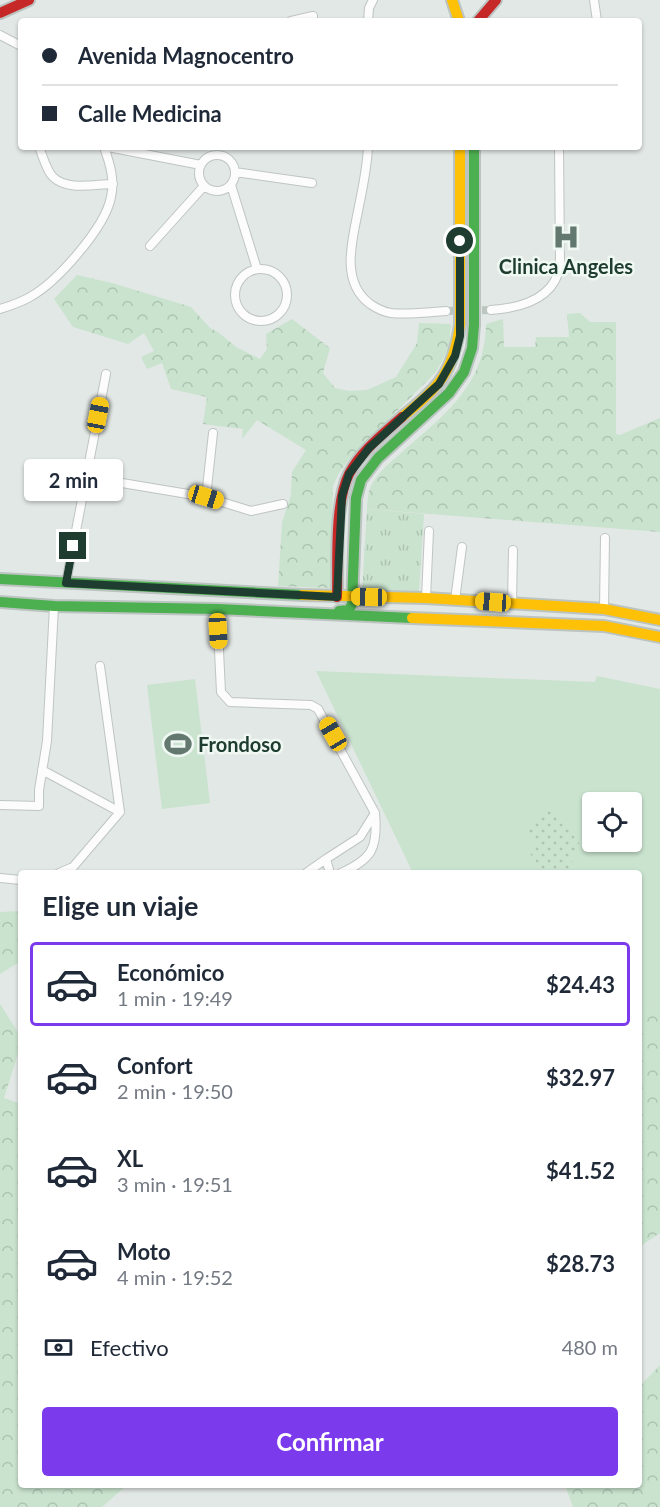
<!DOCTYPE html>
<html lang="es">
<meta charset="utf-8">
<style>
:root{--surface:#fff;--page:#f6f6f7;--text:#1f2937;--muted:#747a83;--line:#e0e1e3;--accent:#7c3aed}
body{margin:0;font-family:Lato,sans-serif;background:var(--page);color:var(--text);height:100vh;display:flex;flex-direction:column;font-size:22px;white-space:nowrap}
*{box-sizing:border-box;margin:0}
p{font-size:20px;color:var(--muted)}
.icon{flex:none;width:33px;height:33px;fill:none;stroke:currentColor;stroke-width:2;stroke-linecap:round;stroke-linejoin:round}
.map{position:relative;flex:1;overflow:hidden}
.side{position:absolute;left:18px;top:870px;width:624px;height:618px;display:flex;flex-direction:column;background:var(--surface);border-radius:6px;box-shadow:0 2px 4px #0004}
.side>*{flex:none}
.guide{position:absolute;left:18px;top:18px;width:624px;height:132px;border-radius:6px;box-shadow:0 2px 4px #0004;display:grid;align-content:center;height:132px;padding:0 24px;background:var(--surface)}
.tools{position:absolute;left:582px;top:792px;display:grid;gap:12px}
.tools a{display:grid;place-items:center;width:60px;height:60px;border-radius:6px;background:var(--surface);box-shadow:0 2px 4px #0004;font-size:30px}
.end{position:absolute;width:27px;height:27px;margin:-14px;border:8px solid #1e3d30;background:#fff;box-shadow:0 0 0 3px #fff}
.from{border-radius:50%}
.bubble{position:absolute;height:42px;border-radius:6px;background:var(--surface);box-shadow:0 2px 4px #0004;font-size:20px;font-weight:700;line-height:42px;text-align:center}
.car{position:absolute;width:18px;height:36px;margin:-18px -9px;border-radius:8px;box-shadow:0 0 4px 2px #0007;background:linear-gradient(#f5c518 24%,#345 0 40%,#f5c518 0 76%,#345 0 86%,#f5c518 0)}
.guide b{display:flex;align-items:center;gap:21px;height:57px;font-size:22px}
.guide b+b{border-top:2px solid var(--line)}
.guide i{width:15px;height:15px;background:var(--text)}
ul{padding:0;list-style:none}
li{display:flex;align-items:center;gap:18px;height:84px;margin:0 12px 9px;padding:0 12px;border:3px solid transparent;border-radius:6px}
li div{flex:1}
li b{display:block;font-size:22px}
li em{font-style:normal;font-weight:700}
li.selected{border-color:var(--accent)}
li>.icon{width:54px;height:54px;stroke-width:1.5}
h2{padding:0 24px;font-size:27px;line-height:72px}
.pay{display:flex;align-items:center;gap:15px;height:66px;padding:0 24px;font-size:22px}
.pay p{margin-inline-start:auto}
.cta{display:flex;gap:12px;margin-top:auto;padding:12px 24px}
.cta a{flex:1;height:69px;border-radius:6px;background:var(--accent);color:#fff;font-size:24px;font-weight:700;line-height:69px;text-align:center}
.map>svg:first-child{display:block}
</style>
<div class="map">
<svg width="660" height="1507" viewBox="0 0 660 1507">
<defs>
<pattern id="grass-tufts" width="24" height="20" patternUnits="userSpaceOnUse" patternTransform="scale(1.5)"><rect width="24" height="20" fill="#c9e3ce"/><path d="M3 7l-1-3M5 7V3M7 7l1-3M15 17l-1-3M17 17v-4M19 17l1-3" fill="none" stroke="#acc4b1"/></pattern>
<pattern id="forest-crowns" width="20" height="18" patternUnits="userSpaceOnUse" patternTransform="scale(1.5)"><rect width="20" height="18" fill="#c9e3ce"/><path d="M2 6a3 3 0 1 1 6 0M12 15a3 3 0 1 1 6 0" fill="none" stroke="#acc4b1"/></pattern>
<pattern id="garden-dots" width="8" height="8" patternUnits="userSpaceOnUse" patternTransform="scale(1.5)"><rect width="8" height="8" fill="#c9e3ce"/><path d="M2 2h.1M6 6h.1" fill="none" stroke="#acc4b1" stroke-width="1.8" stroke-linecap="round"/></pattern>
</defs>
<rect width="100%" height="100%" fill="#e2e8e5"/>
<path fill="url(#grass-tufts)" d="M367 509 424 514 419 592H362Z"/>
<path fill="url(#forest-crowns)" d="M77 275 112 283 191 307 210 328 218 332 236 347 260 359 267 349 266 334 292 319 330 348 323 373 335 388 349 391 367 390 396 377 417 343 419 323 451 324 449 348 436 372 351 457 339 473 333 486 330 588 278 586 282 523 291 495 292 472 306 450 257 420 242 439 243 429 203 424 207 397 171 389 162 363 147 369 141 357 154 351 144 333 128 344 73 327 54 299Z
M580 313 590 322H616V434L620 435 660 418V532L367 509C367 503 368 497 369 491 374 476 387 465 399 455 442 416 485 388 486 324L503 319 504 347H535L536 337H569L567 314Z
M21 911V961L0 974V912Z
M660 998V1233L639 1247V1014Z
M0 1004 21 1037V1044L4 1098 21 1104V1485H127L102 1507H0Z
M660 1365V1507H573L565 1485H639V1387Z"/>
<path fill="#c9e3ce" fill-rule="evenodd" d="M316 671 595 682 597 676 660 689V998L639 1014V873H413ZM592 802H632V842H592Z
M195 679 210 803 162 809 147 685Z"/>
<path fill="url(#garden-dots)" d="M553 808 581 846 568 856 575 865 564 873H544L529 852 538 844 526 828Z"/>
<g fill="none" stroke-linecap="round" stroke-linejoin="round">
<path stroke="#bbc6c1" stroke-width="8" stroke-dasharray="8 4" stroke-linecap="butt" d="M446 311 491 310"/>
<defs>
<path id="street" d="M594 0 597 21
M291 21 313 16
M368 21 369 8 373 0
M0 35 21 46
M39 147C43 156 46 170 53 177 67 191 95 184 113 184
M108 147 201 165
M368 147C367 167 363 187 359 206 353 238 339 281 370 304 376 308 384 312 391 313 409 315 428 312 446 311
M199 173a18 18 0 1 1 36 0a18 18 0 1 1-36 0Z
M235 172 312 183
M231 185 257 269
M150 246 204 186
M235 295a26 26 0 1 1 52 0a26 26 0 1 1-52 0Z
M0 309C10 306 21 302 30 297 57 282 105 228 111 197 115 180 110 164 104 147
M491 310C520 308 555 299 560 265L559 147
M86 477 206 497 251 511 283 504
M206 497 213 433
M66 583 106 374
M426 598 429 531
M455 600 462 547
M512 604 513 550
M217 609 221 692 230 702 311 705 318 709 375 813C378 847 373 859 341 873
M604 609 605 538
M42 770 120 812
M0 805 39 806V790L47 741 54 606
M59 873 73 867 120 812 100 666
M306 873 326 859
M330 873 326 859 360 837 375 813
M0 878 21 880"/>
<path id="fast" d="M0 579 302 595
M0 602 54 606 217 609 412 618
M339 611 349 610 352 604 356 498 361 480 378 458 449 393 464 372 472 348 474 325V147"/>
<path id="slow" d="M452 0 459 21
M402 417C439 388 453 372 460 325V147
M302 595 426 598 604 609 660 620
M412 618 604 626 660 637"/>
<path id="jam" d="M0 13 29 0
M478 21 496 0
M337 597C338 563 334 504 349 474 361 451 383 434 402 417"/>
</defs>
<use href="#street" stroke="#bfc5c2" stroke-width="10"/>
<use href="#fast" stroke="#bbc4c0" stroke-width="14"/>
<use href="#slow" stroke="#bbc4c0" stroke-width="14"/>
<use href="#jam" stroke="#bbc4c0" stroke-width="14"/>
<use href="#street" stroke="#fbfcfb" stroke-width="8"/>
<use href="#fast" stroke="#4caf50" stroke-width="10"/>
<use href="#slow" stroke="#ffc107" stroke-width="10"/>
<use href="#jam" stroke="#c62828" stroke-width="10"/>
</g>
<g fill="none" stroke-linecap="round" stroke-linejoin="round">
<path stroke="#1e3d30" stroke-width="8" d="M73 546 66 583 337 597 342 496 349 474 369 448 439 384 455 356 460 336V241"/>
</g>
<defs>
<symbol id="hospital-bare" viewBox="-9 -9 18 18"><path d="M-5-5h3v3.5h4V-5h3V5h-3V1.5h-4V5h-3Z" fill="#63796f" stroke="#eff8f2" stroke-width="2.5" paint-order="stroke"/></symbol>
<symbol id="stadium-bare" viewBox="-9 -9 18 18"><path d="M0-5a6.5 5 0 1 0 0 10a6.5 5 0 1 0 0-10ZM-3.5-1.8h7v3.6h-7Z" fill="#63796f" stroke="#eff8f2" stroke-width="2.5" paint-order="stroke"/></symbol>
</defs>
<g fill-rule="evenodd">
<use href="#hospital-bare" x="547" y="218" width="38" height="38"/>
<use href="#stadium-bare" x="159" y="725" width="38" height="38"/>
</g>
<g text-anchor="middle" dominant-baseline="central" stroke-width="5" stroke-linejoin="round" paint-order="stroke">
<g font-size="20" font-weight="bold" fill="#1e3d30" stroke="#eff8f2">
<text x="566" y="266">Clinica Angeles</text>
<text x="198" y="744" text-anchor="start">Frondoso</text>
</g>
</g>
</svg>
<div class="tools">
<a><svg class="icon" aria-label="locate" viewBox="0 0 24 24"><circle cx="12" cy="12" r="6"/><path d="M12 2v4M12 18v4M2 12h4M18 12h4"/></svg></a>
</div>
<i class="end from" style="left:460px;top:241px"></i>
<i class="end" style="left:73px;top:546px"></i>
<div class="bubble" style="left:24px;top:459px;width:99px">2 min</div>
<i class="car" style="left:98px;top:415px;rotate:11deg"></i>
<i class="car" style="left:206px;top:497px;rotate:107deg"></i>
<i class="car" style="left:369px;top:597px;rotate:271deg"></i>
<i class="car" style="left:493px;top:602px;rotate:274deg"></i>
<i class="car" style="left:218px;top:631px;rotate:177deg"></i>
<i class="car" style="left:333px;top:734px;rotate:330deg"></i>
<div class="guide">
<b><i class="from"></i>Avenida Magnocentro</b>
<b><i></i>Calle Medicina</b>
</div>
<section class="side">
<h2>Elige un viaje</h2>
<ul>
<li class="selected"><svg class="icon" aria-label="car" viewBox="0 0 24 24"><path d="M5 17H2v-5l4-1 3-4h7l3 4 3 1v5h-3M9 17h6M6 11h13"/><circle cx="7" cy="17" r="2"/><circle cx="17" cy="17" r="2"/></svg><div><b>Económico</b><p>1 min · 19:49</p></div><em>$24.43</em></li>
<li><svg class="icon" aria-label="car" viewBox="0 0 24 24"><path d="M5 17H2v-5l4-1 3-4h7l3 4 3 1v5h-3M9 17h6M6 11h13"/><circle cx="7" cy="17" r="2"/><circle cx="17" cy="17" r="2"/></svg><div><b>Confort</b><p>2 min · 19:50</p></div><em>$32.97</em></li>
<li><svg class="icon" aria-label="car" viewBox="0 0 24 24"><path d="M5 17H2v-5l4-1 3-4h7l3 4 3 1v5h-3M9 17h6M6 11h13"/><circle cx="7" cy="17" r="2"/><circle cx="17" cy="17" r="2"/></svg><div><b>XL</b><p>3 min · 19:51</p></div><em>$41.52</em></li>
<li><svg class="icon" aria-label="car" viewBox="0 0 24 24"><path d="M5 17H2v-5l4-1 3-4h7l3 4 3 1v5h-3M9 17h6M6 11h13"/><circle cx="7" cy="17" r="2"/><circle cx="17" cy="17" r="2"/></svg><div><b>Moto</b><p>4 min · 19:52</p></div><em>$28.73</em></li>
</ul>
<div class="pay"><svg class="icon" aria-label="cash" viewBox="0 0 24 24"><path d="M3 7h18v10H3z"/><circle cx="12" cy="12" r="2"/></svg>Efectivo<p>480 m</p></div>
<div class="cta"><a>Confirmar</a></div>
</section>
</div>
